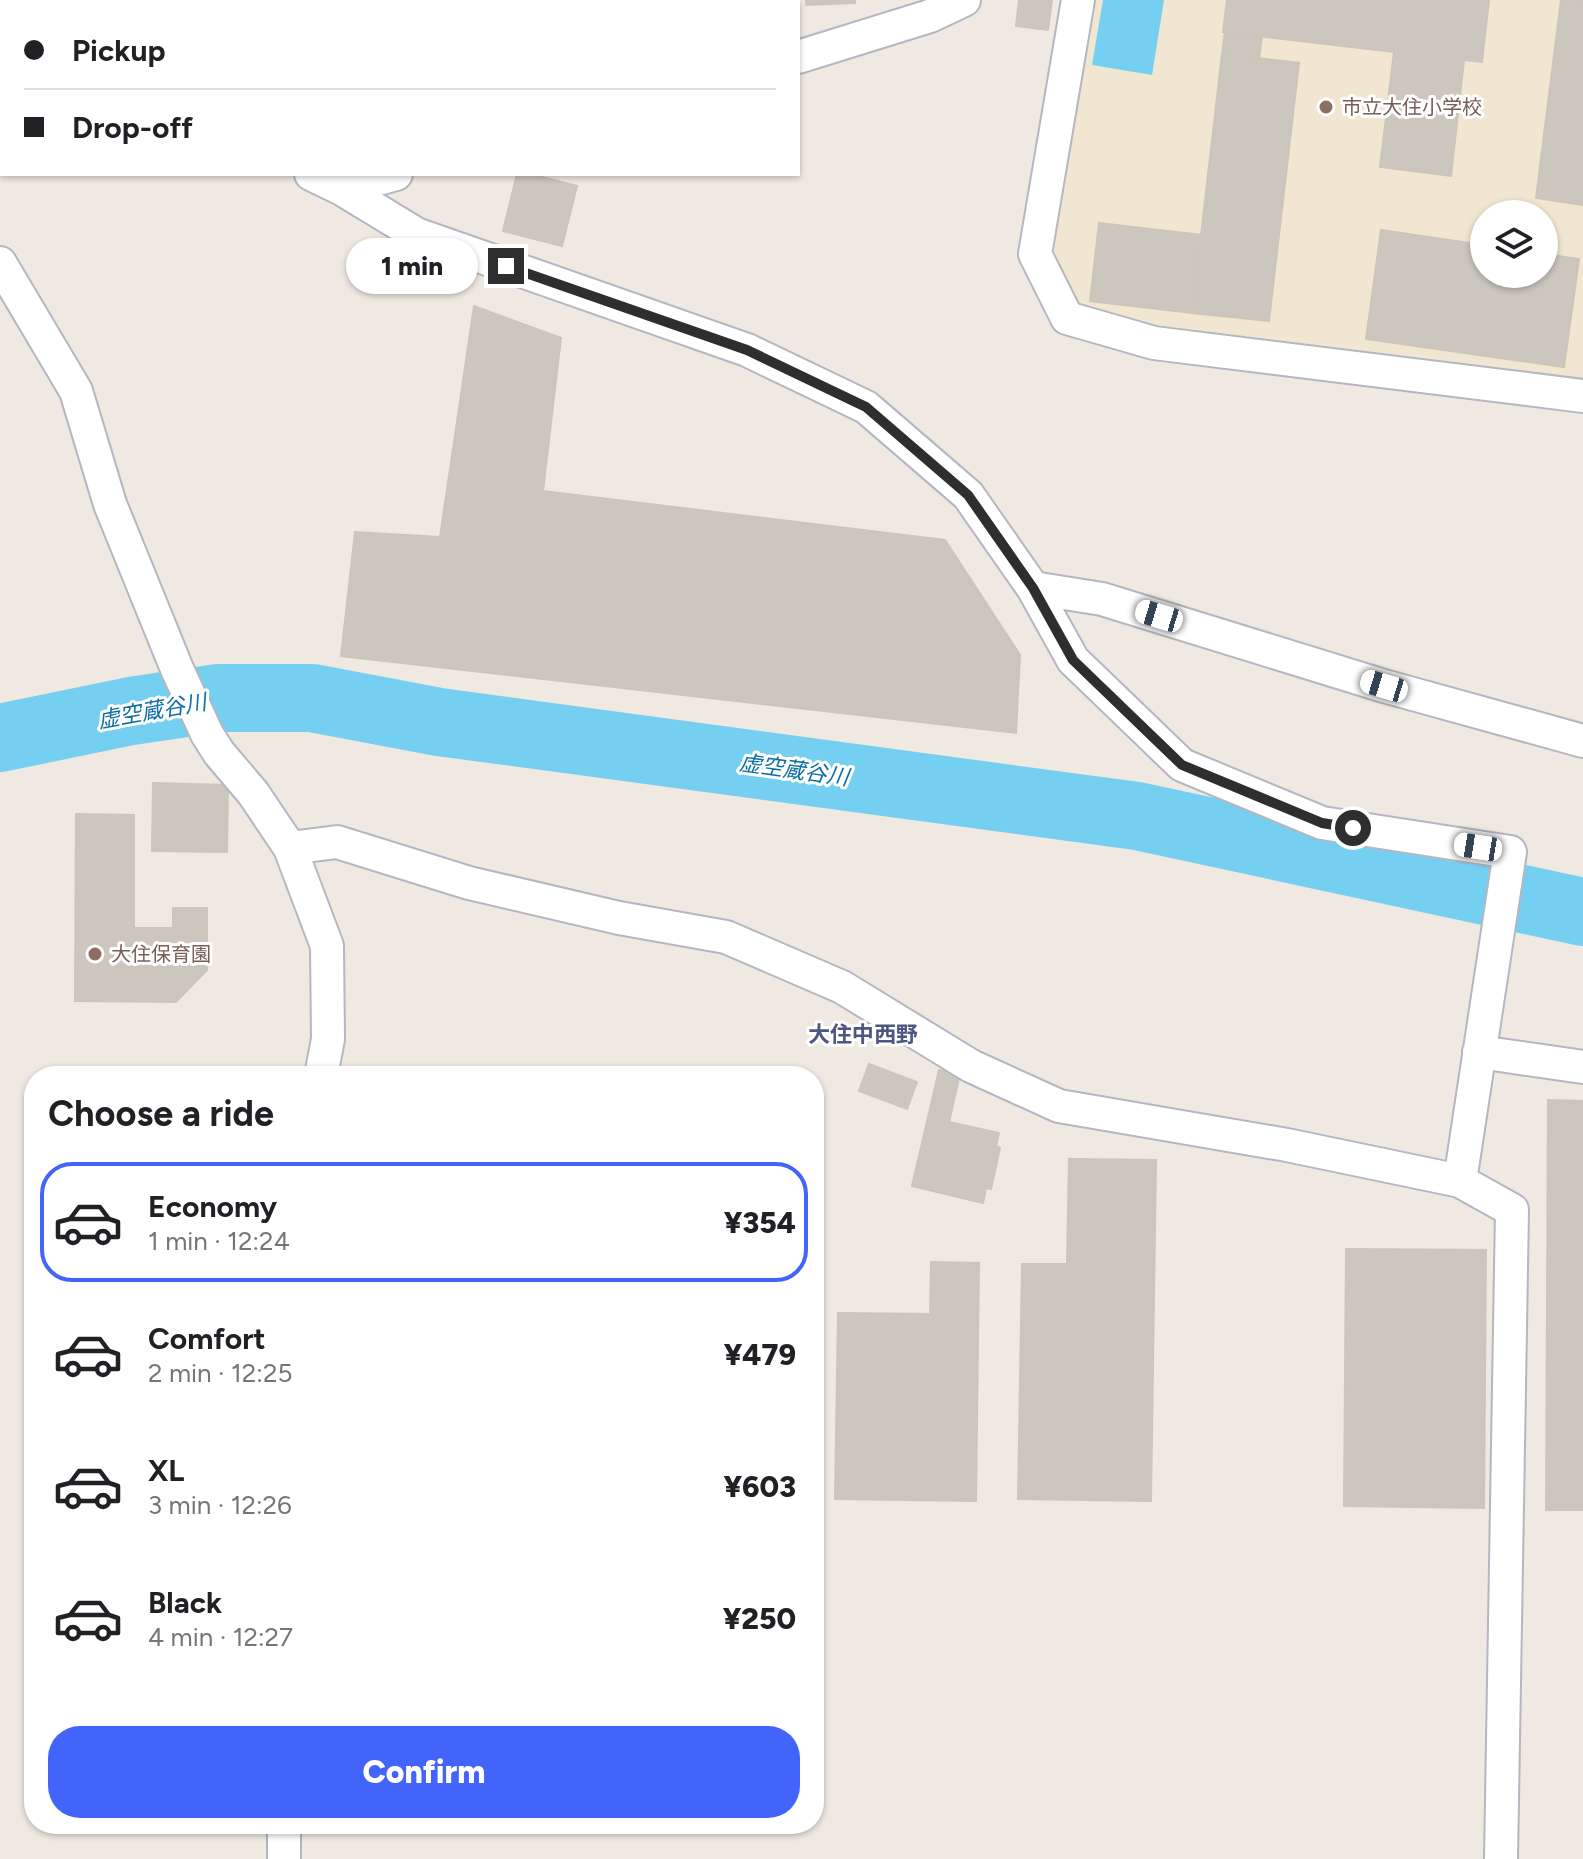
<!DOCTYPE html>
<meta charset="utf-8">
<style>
:root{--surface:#fff;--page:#f2f2f2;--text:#202124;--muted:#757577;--line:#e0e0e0;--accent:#4264fb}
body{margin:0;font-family:Figtree,"Noto Sans JP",sans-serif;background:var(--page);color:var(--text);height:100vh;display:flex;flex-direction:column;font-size:30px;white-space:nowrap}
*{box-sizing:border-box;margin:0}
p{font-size:26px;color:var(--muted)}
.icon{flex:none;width:44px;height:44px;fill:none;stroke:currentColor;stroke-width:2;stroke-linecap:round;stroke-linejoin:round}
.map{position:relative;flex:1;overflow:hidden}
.panel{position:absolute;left:24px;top:1066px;width:800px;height:768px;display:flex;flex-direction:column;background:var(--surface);border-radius:32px;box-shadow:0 2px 6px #0004}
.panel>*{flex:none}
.top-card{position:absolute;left:0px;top:0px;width:800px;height:176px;box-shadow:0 2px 6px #0004;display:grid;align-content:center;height:176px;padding:0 24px;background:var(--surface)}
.fabs{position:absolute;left:1470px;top:200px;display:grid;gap:16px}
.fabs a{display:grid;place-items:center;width:88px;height:88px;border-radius:50%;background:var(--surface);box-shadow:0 2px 6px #0004;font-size:40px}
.end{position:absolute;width:36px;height:36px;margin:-18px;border:10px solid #2e2e2e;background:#fff;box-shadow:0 0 0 4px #fff}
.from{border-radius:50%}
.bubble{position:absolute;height:56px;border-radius:28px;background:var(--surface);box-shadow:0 2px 6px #0004;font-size:26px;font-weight:800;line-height:56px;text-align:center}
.car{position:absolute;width:24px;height:48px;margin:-24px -12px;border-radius:10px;box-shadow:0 0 6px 2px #0007;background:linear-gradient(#fff 24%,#345 0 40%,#fff 0 76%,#345 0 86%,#fff 0)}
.top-card b{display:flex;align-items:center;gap:28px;height:76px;font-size:30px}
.top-card b+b{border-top:2px solid var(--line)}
.top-card i{width:20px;height:20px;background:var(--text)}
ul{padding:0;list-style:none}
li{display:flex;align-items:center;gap:24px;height:120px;margin:0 16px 12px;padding:0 8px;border:4px solid transparent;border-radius:32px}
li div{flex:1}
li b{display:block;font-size:30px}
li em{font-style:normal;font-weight:800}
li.selected{border-color:var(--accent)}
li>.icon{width:72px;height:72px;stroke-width:1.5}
h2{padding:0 24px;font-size:36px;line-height:96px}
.button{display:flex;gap:16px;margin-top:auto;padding:16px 24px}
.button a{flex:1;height:92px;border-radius:32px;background:var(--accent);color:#fff;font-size:32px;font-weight:800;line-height:92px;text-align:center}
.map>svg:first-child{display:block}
</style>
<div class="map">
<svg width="1583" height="1859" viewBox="0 0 1583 1859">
<rect width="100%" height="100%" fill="#efe9e1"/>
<path fill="#f0e6d1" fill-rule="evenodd" d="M1085 0H1583V386L1170 330 1082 311 1045 255ZM1484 214H1544V274H1484Z"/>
<path fill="#75cff0" d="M1103 0H1164L1152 75 1092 65Z"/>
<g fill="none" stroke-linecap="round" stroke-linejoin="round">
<path stroke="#75cff0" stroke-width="68" d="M0 738 131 711 219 698H312L439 722 1137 816 1583 912"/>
</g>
<path fill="#cbc7bf" stroke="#cbc5ba" stroke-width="2" d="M270 0H311L310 2H274Z
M542 0H600V2H541Z
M806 0H855V3L806 5Z
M1019 0H1052L1048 30 1016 26Z
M1227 0H1489L1482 62 1464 60 1451 176 1380 167 1394 52 1223 32Z
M1561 0H1583V205L1536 198Z
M1225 32 1262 36 1259 59 1222 54Z
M0 53 2 54V121L0 125Z
M1222 54 1299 63 1269 321 1192 313Z
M517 174H531L577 186 562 246 503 231Z
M1099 223 1201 235 1192 313 1090 301Z
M1381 230 1484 245V274H1544V254L1579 259 1564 367 1366 339Z
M474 306 561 338 543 491 945 540 1020 655 1016 733 341 656 355 532 440 537Z
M153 783 228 785 227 852 152 851Z
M76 814 134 815V928H173V908H207V970L176 1002 75 1001Z
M869 1064 917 1082 907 1109 859 1091Z
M939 1070 960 1074 949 1122 999 1133 996 1146 1000 1148 991 1189 986 1188 983 1203 912 1186Z
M1548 1100 1583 1101V1510H1546Z
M1069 1159 1156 1160 1151 1501 1018 1499 1022 1264H1067Z
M1346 1249 1486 1250 1484 1508 1344 1506Z
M931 1262 979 1263 976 1501 835 1499 838 1313 930 1314Z"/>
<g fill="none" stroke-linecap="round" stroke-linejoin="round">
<defs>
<path id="street" d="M1078 0 1035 254 1067 318 1154 343 1583 396
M0 18 2 19
M798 57 930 16 964 0
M311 174 342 189 416 234 747 350 866 407 968 495 1033 588 1073 660 1182 765 1322 823 1510 852 1460 1181
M342 189 396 174
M0 263 76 391 110 504 177 669 207 734 219 753 253 793 290 848 327 946 328 1039 321 1076
M1033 588 1102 599 1384 686 1583 741
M290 848 337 842 469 883 619 918 726 937 842 987 971 1066 1059 1106 1287 1145 1460 1181 1512 1210 1501 1859
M1479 1052 1583 1067
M284 1859V1824"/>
</defs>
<use href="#street" stroke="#b4b7c1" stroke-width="36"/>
<use href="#street" stroke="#fff" stroke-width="32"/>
</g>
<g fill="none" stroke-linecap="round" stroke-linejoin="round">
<path stroke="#2e2e2e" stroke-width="10" d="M506 266 747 350 866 407 968 495 1033 588 1073 660 1182 765 1322 823 1353 828"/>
</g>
<g fill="#8d6e63" stroke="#fff" stroke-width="3">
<circle cx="1326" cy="107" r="8"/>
<circle cx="95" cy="954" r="8"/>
</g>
<g text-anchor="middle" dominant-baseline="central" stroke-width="6" stroke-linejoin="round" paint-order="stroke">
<g font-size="20" fill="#785e54" stroke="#fff" text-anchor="start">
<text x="1342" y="107">市立大住小学校</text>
<text x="111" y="954">大住保育園</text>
</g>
<g font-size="22" font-style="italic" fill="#0d6fa3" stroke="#fff">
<text transform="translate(152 711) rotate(-10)">虚空蔵谷川</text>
<text transform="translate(794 770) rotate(8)">虚空蔵谷川</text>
</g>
<g font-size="22" font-weight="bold" fill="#4d5680" stroke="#fff">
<text x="863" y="1034">大住中西野</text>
</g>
</g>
</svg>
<div class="fabs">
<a><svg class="icon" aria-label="layers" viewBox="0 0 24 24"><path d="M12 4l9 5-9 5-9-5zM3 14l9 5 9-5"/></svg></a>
</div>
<i class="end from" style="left:1353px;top:828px"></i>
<i class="end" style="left:506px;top:266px"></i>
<div class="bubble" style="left:346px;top:238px;width:132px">1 min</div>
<i class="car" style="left:1159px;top:616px;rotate:287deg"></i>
<i class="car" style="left:1384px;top:686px;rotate:287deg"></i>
<i class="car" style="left:1478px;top:847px;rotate:279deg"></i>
<div class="top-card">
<b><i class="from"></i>Pickup</b>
<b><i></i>Drop-off</b>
</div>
<section class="panel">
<h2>Choose a ride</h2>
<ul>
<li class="selected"><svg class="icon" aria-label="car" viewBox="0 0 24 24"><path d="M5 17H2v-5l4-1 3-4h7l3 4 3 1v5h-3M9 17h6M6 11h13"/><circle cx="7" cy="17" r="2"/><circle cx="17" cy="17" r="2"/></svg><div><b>Economy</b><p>1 min · 12:24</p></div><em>¥354</em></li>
<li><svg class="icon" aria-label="car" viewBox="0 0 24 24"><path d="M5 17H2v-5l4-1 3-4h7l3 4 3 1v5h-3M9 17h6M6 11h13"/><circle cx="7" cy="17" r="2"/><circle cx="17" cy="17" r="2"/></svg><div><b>Comfort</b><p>2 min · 12:25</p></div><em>¥479</em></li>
<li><svg class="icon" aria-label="car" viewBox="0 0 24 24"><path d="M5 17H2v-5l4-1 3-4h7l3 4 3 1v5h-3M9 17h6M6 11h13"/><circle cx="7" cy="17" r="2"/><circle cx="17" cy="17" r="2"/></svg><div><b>XL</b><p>3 min · 12:26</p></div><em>¥603</em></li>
<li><svg class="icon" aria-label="car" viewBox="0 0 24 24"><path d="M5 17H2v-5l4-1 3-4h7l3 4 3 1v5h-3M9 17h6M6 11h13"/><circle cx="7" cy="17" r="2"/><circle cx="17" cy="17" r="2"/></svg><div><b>Black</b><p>4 min · 12:27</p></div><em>¥250</em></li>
</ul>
<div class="button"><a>Confirm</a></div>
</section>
</div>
